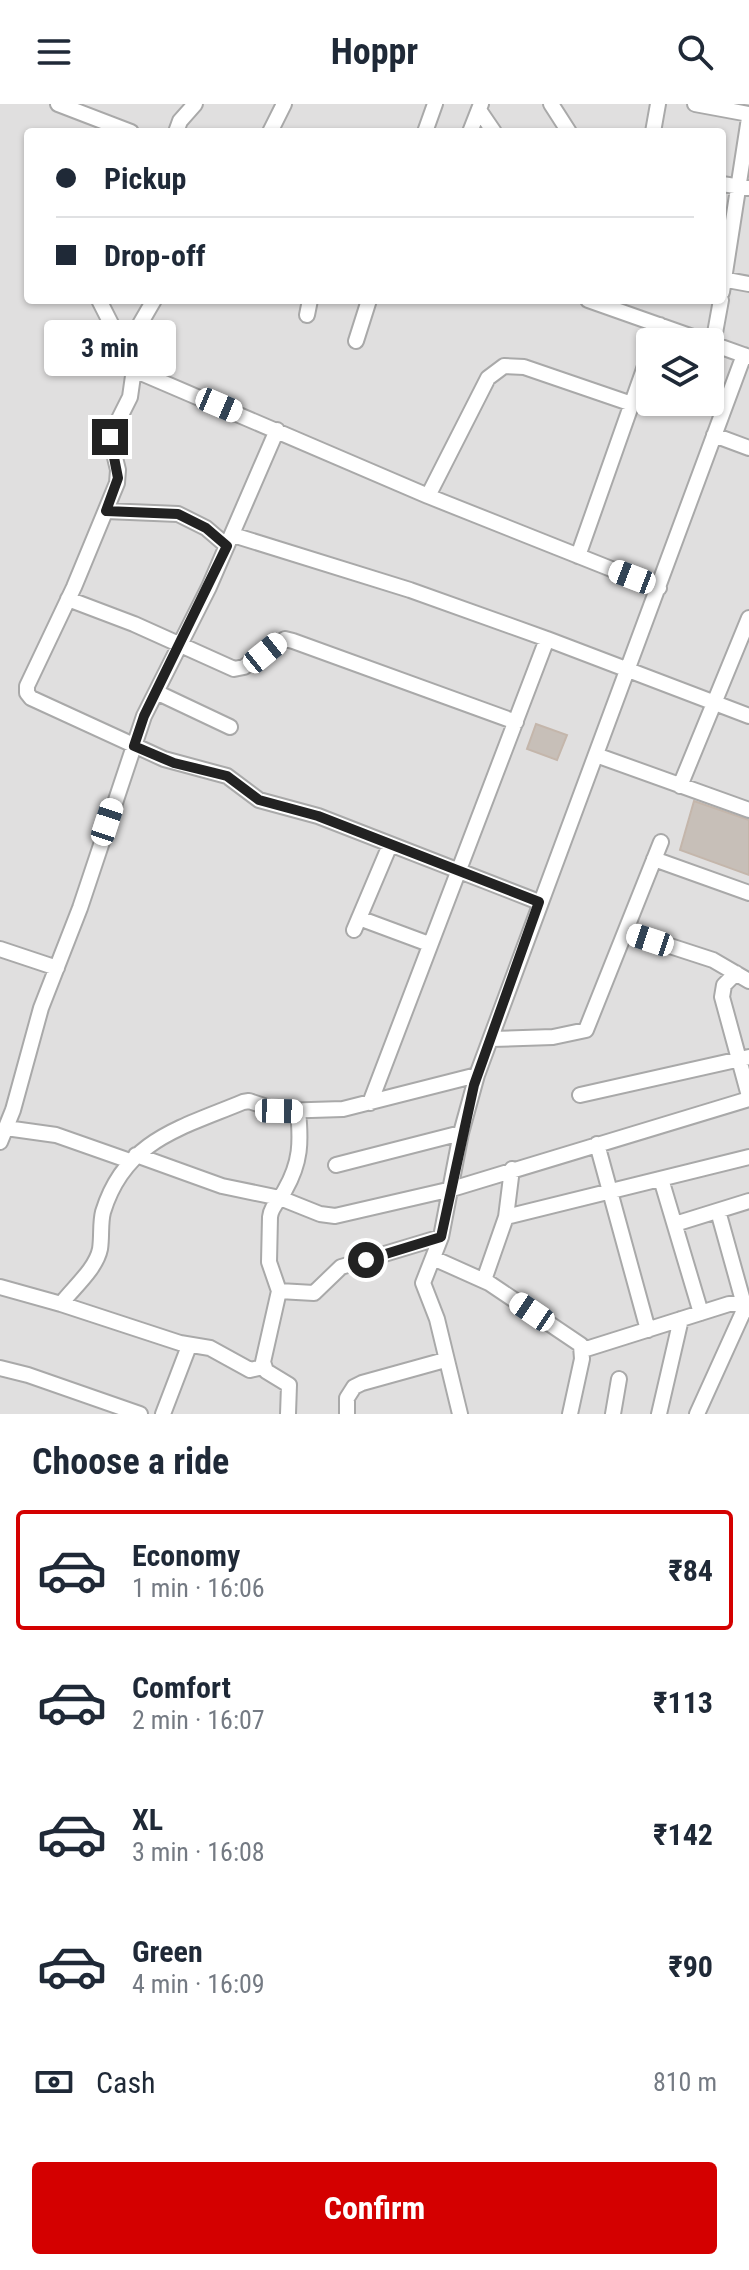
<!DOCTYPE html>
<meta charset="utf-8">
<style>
:root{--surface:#fff;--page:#f2f2f3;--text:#1f2937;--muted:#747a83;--line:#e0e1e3;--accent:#d40000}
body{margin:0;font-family:"Roboto Condensed",sans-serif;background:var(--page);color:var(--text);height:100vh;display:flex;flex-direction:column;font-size:30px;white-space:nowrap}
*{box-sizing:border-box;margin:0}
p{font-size:26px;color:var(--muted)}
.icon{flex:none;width:44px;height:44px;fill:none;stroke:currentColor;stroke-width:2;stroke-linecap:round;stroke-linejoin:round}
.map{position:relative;height:1310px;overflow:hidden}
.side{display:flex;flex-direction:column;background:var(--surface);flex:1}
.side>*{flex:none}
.top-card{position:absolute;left:24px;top:24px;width:702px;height:176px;border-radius:8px;box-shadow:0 2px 6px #0004;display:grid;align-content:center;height:176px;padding:0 32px;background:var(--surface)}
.buttons{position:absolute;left:636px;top:224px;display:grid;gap:16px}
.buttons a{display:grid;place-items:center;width:88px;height:88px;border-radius:8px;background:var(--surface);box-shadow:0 2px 6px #0004;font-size:40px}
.end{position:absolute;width:36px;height:36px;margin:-18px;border:10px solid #222;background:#fff;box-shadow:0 0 0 4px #fff}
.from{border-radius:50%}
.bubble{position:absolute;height:56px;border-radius:8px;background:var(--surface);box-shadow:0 2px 6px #0004;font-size:26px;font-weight:700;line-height:56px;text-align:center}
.car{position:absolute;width:24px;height:48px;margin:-24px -12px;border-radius:10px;box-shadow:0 0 6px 2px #0007;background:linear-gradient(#fff 24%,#345 0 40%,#fff 0 76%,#345 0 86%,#fff 0)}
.top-card b{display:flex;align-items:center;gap:28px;height:76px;font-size:30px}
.top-card b+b{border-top:2px solid var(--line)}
.top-card i{width:20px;height:20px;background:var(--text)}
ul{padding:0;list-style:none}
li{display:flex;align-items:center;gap:24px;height:120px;margin:0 16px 12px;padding:0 16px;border:4px solid transparent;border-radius:8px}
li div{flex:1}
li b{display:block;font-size:30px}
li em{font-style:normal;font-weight:700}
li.on{border-color:var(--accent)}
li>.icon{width:72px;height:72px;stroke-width:1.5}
h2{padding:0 32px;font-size:36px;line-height:96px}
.pay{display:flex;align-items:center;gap:20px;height:88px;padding:0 32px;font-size:30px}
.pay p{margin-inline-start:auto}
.cta{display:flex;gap:16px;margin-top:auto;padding:16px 32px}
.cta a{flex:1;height:92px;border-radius:8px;background:var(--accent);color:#fff;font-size:32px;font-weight:700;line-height:92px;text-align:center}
header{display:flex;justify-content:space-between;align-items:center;height:104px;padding:0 32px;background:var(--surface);font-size:36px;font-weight:700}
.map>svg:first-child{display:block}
</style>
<header><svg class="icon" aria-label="menu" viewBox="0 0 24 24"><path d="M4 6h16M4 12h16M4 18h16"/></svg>Hoppr<svg class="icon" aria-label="search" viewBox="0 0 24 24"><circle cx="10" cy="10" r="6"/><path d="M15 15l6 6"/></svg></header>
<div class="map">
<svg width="749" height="1310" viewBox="0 0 749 1310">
<rect width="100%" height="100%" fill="#f2efe9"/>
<path fill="#e0dfdf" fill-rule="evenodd" d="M0 0H749V1310H0ZM28 28H722V196H28ZM650 238H710V298H650Z"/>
<path fill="#c7bfb8" stroke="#c4b6ab" stroke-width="2" d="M536 620 567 631 557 656 527 645Z
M694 697 749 716V771L680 746Z"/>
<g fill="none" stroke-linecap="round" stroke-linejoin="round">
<defs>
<path id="minor" d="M58 0 131 28
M551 0 569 28
M695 0 749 10
M479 6 494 28
M176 28 180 17 195 0
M270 28 284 0
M425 28 435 0
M470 28 481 0
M653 28 658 0
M722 80 749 84
M722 175 749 180
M722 188 749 14
M99 196 134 265 130 293 110 333 118 366 117 379 74 483 27 582V589L31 594 164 655 227 672 259 696 318 712 539 798
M588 196 707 238
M307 211 310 196
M64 236 428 392 659 484
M356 237 369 196
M654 238 660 221
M710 239 749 253
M713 240 721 196
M125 246 154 196
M714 331 749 344
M428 392 488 274 504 262 524 263 632 300
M106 407 178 410 206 424 227 442
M233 431 410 486 547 535 370 999
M578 452 650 248
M68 495 134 520 234 565 244 563 285 535 293 537 516 618
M547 535 749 612
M156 588 230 623
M596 651 749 706
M680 682 749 514
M654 755 749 789
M359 814 429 840
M354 826 390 741
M627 828 713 856 749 877
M0 845 57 864
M736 869 724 881 722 893 749 992
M492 935 553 933 586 926 661 738
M580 991 749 953
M6 1024 56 1031 130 1057
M0 1038 13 1006 41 904 80 804 144 612 209 483 277 326
M597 1040 648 1226
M136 1051 222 1082 280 1094 320 1110 335 1112 452 1085 749 995
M336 1061 461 1029
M661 1075 701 1209
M506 1113 749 1053
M675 1120 749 1097
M433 1154 489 1179 581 1241 582 1255 570 1310
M484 1176 506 1113 512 1065
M0 1183 61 1200 180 1239 210 1244 250 1266 263 1263
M279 1187 314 1189 341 1163 441 1133
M61 1200C73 1184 96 1165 100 1145 102 1132 100 1120 103 1108 125 1036 181 1024 243 998L249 997 279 1007 343 1005 477 971
M583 1246 729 1200H737L749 1206
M0 1264 28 1271 140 1310
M163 1310 189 1242
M288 1310 289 1281 266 1267 263 1258 279 1187 269 1158 270 1113C271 1102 280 1096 285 1086 301 1058 301 1038 298 1007
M347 1310V1294L354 1283 362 1279 445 1256
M460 1310 437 1215 423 1179 441 1133 461 1029 477 971 744 251
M613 1310 619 1275
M659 1310 681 1215
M697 1310 745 1204 718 1107"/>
</defs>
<use href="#minor" stroke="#a9a9a9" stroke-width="18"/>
<use href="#minor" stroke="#fff" stroke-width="14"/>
</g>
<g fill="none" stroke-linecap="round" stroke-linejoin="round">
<path stroke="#222" stroke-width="10" d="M110 333 118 374 106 407 178 410 206 424 227 442 144 612 134 642 174 659 227 672 259 696 318 712 539 798 474 981 441 1133 366 1156"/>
</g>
</svg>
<div class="buttons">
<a><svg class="icon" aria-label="layers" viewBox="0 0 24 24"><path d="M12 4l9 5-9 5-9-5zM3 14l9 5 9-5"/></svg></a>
</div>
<i class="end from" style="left:366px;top:1156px"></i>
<i class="end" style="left:110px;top:333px"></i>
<div class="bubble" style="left:44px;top:216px;width:132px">3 min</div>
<i class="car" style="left:219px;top:301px;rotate:113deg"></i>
<i class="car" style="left:632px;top:473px;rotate:291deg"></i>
<i class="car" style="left:265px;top:549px;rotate:51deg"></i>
<i class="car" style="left:107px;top:718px;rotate:18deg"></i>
<i class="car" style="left:650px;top:836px;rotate:288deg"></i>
<i class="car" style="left:279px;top:1007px;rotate:91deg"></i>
<i class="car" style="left:532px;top:1208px;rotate:304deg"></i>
<div class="top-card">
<b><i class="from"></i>Pickup</b>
<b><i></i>Drop-off</b>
</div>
</div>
<section class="side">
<h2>Choose a ride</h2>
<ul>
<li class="on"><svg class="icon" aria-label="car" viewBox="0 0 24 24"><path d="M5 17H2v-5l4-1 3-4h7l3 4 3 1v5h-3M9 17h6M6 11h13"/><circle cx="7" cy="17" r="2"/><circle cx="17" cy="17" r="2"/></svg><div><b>Economy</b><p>1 min · 16:06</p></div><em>₹84</em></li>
<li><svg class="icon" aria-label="car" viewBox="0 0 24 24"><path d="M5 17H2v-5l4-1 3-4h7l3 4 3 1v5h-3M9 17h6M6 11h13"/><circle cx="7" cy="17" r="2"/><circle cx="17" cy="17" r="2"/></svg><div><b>Comfort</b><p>2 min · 16:07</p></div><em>₹113</em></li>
<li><svg class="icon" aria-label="car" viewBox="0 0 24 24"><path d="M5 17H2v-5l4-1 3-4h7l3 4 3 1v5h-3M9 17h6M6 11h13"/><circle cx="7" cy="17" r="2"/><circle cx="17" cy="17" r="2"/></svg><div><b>XL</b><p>3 min · 16:08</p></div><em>₹142</em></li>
<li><svg class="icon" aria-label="car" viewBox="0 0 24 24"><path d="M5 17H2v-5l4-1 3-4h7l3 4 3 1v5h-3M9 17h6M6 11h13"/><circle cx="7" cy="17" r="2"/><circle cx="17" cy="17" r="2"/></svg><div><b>Green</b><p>4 min · 16:09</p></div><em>₹90</em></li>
</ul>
<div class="pay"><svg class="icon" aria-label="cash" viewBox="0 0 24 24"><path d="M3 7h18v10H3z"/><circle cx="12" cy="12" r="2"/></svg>Cash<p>810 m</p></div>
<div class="cta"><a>Confirm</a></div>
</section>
